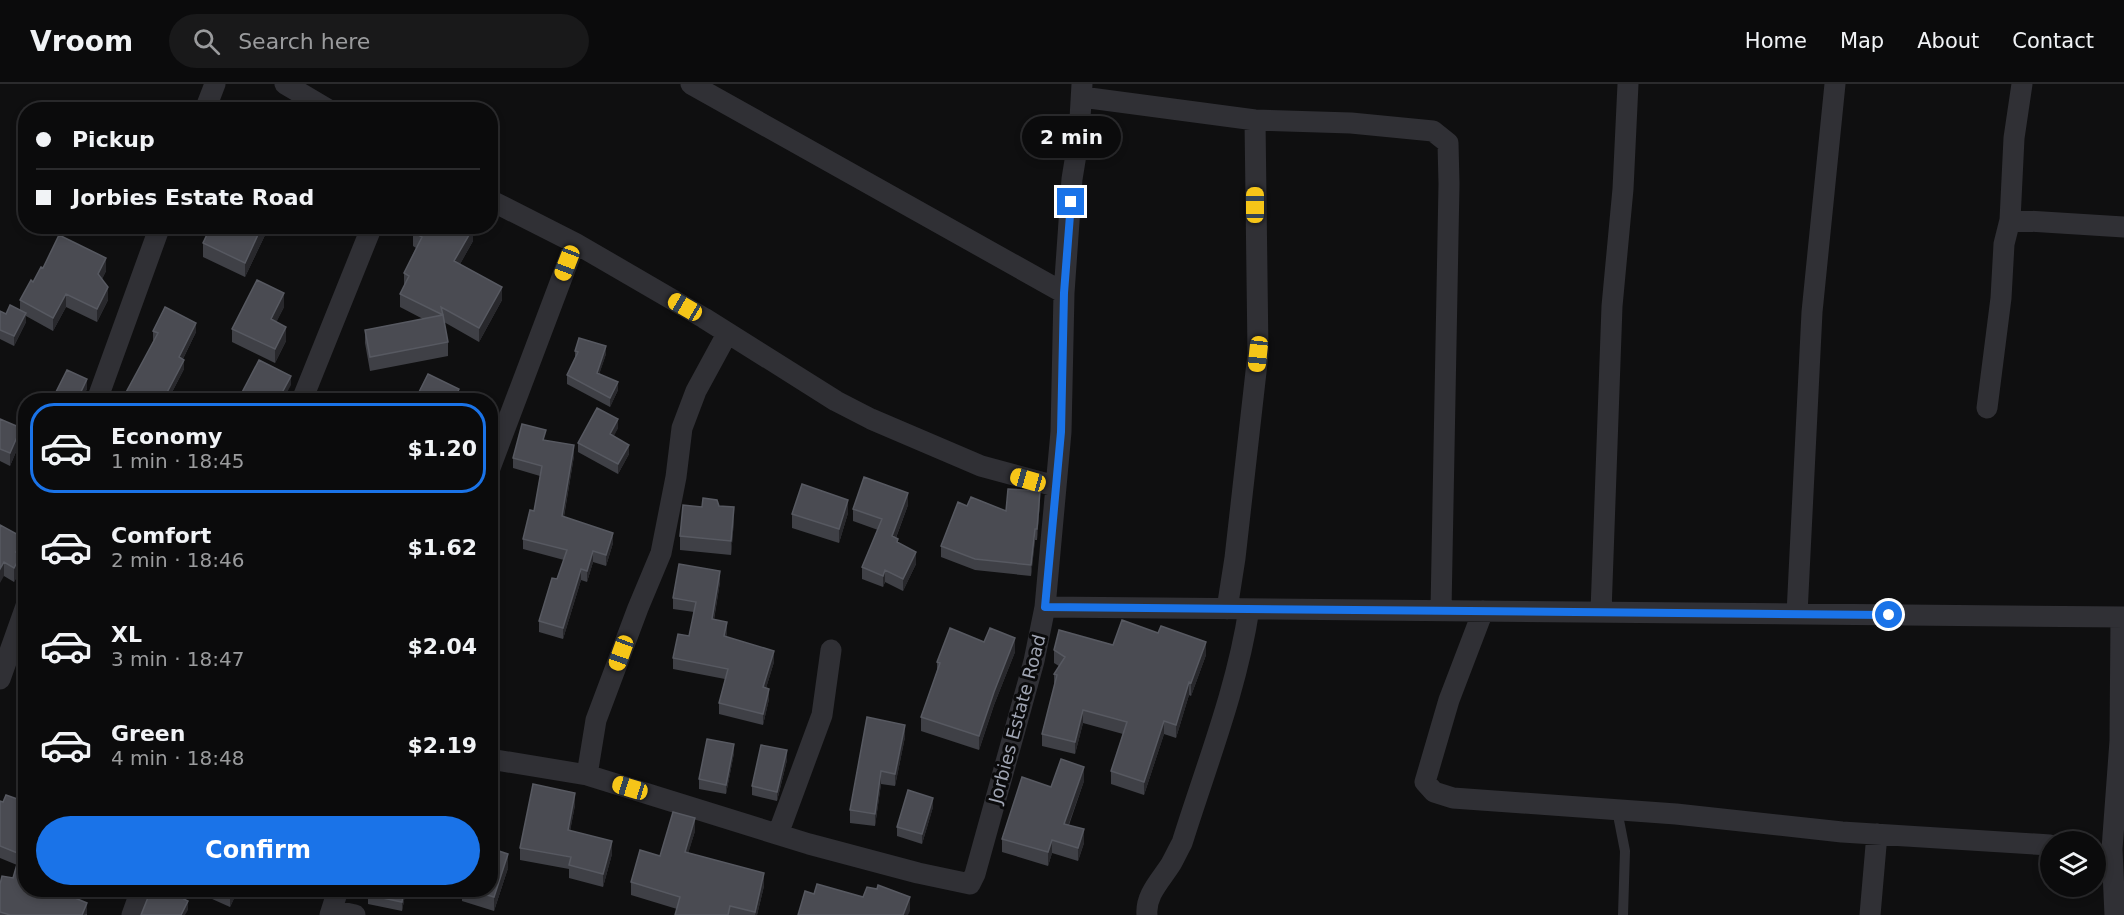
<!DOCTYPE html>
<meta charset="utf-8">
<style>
:root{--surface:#0b0b0c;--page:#19191a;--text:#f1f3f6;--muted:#9a9b9d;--line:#2b2b2d;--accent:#1a73e8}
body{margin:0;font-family:"DejaVu Sans",sans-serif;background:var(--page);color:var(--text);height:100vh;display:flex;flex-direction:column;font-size:22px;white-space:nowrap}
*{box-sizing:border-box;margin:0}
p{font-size:20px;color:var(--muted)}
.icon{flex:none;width:33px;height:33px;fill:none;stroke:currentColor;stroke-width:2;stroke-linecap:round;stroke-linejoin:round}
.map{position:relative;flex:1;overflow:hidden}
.sheet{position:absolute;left:18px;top:309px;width:480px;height:504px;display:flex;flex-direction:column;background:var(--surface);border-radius:24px;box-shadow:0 3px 9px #0003,0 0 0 2px var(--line)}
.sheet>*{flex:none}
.banner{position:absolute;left:18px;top:18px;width:480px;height:132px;border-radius:24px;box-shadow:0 3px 9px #0003,0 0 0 2px var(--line);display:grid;align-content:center;height:132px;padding:0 18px;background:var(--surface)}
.fabs{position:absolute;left:2040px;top:747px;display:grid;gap:12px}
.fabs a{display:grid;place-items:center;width:66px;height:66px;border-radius:50%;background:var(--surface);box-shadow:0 3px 9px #0003,0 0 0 2px var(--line);font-size:30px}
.end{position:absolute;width:27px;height:27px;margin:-14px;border:8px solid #1a73e8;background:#fff;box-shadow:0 0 0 3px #fff}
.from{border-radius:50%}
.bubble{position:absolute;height:42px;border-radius:21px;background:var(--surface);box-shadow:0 3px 9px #0003,0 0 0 2px var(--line);font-size:20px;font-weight:800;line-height:42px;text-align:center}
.car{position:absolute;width:18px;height:36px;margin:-18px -9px;border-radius:8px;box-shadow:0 0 4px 2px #0007;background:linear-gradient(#f5c518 24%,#345 0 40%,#f5c518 0 76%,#345 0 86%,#f5c518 0)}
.banner b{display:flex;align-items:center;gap:21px;height:57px;font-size:22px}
.banner b+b{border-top:2px solid var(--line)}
.banner i{width:15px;height:15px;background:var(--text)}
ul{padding:10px 0 0;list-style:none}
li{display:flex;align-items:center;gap:18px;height:90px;margin:0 12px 9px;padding:0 6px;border:3px solid transparent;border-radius:24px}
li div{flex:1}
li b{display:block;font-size:22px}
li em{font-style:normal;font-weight:800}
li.current{border-color:var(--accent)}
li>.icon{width:54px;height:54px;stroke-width:1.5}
.button{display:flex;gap:12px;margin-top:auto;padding:12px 18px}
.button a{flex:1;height:69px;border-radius:36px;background:var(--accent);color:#fff;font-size:24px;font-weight:800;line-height:69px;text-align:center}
header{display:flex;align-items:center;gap:36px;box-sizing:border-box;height:84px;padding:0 30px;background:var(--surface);border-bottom:2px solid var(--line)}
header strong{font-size:28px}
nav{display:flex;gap:33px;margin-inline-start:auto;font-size:21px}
.search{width:420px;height:54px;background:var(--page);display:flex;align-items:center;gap:15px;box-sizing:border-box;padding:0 21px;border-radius:33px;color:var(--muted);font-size:22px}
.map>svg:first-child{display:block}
</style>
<header>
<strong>Vroom</strong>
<div class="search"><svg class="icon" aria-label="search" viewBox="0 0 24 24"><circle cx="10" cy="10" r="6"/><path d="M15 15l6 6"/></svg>Search here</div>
<nav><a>Home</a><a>Map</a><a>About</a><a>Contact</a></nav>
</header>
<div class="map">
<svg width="2124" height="831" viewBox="0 0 2124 831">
<rect width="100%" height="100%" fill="#0f0f10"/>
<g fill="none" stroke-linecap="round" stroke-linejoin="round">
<path stroke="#303035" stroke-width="10" d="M1617 726 1625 767 1623 831"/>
<path stroke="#303035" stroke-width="21" d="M285 0 329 26
M691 0 1064 209
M2022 0 2014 54 2010 136 2124 143
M1082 13 1255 36 1351 39 1433 47 1448 59 1449 100 1441 526
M205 26 215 0
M490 116 575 159 704 234 836 317 871 335 981 382 1055 402
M97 316 160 142
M302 316 372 142
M1987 324 2001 214 2004 160 2010 136
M490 384 575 159
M1045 523 2124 533
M1227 525 1235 474 1258 270 1255 36
M1483 527 1449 616 1425 698 1434 708 1453 714 1676 730 1842 748 2050 761
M1601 528 1612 222 1623 105 1628 0
M1797 530 1812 228 1835 0
M0 595 26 522
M490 675 587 691 809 760 918 789 970 800 975 790 1034 577 1045 523 1061 348 1064 209 1072 95 1079 52 1082 0
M587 691 596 636 638 524 661 469 676 393 682 344 696 307 727 250
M778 750 822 631 831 566
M332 826 355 831
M132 831 141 806
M330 831 338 806
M1147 831C1145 811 1161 796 1171 780 1175 773 1178 766 1182 759 1206 682 1237 605 1249 525
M1870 831 1877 750
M2115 831 2112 765 2120 657 2121 533"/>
</g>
<path fill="#3f4046" d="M267 142V147L245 193 203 173V159Z
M413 148 473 157 460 180 502 216 479 258 444 238 448 258V272L370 287 365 259V246L423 235 400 223V210L404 202V189L416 164 413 162Z
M43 184 106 187 102 195 108 216 97 238 66 223 53 247 26 232V238L14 262 0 255V227L6 230 20 226V216Z
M284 223 276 238 286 257 275 279 232 258V245Z
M153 247 196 248 183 275 184 285 168 316H123V314L154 257 153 256Z
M575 267 606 270 599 290 618 306 610 323 567 300V291L575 275Z
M87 305 81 316H56V308Z
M0 335 21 356 10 382 0 377Z
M618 344 613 352 629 370 618 390 578 368V359Z
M546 356 574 372 564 433 613 459 606 482 593 478 587 498 581 496 563 555 539 548V537L557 495 564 476 523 465V455L534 427 540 392 513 384V374Z
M1040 418 1037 456H1035L1031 492 975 486 941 473V462L967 422 1006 427Z
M908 421 896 454 898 459 916 480 903 507 885 498 883 503 862 495V483L878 446 853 437V425Z
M719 422 734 437 731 471 680 466V452Z
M848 429 839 459 792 444V430Z
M0 441 24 468 21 473V485L14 498 4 492Z
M720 498 714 536 727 549 726 553 774 578 766 604 769 615 763 641 719 630V619L725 595 673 585V574L689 552 694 528 673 525V514Z
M984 558 1015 568 994 621 979 666 921 647V633L937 587V578Z
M1113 561 1206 571 1191 612 1189 611 1176 654 1164 650 1144 711 1111 700V687L1123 650 1083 639 1075 670 1042 662V650L1054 603V590L1059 582 1054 579V566Z
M905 653 895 702 881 700 875 742 850 739V726Z
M734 669 726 710 699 705V695Z
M787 676 777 717 752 711V702Z
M1084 697 1069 741 1084 759 1078 777 1052 769 1048 782 1002 768V755L1051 703Z
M0 717 3 718H26V806L87 830V831H0V800L13 794 17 781 0 774Z
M575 721 570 747 612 770 603 803 569 794V785L520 776V764Z
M933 723 922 760 897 752V743Z
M695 747 688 769 764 802 757 831H675L677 825 631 811V798L660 772Z
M508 784 494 827 462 817V806H460H490Z
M192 806H238L230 823Z
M406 806 402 827 368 820V811Z"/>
<path fill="#28282c" d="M262 142H267V147L245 193V179Z
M473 144V157L454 191V177Z
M106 174V187L98 203V190Z
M108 203V216L97 238V225Z
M502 203V216L479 258V244Z
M284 209V223L271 249V235Z
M66 210V223L53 247V234Z
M26 229V238L14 262V252Z
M196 239V248L179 283V273Z
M286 243V257L275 279V265Z
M606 262V270L597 297V289Z
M184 276V285L168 316H163Z
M291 292V301L283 316H278Z
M87 295V305L81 316H77Z
M618 298V306L610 323V314Z
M459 305V316H454Z
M618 335V344L610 360V350Z
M21 344V356L10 382V369Z
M574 361V372L562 443V432Z
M629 361V370L618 390V380Z
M1040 407V418L1037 456V445Z
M908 409V421L892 464V452Z
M848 416V429L839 459V445Z
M734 423V437L731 471V457Z
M1035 445V456L1031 492V481Z
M613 449V459L606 482V471Z
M24 454V468L21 473V485L14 498V484L16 468Z
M593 467V478L587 498V487Z
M916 468V480L903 507V495Z
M4 478V492L0 499V485Z
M581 485V496L563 555V544Z
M885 486V498L883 503V492Z
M720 487V498L712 546V535Z
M495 531V541L490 553V543Z
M727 538V549L724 563V552Z
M1015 554V568L994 621 979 666V652L994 608Z
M1206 558V571L1191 612V599Z
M774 567V578L763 614V603Z
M1189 598V611L1176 654V641Z
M769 605V615L763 641V630Z
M1083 626V639L1075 670V658Z
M1164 637V650L1144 711V698Z
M905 641V653L895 702V690Z
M734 660V669L726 710V701Z
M787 666V676L777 717V708Z
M1084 683V697L1064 753V740Z
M881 687V700L875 742V730Z
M575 709V721L568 758V746Z
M933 714V723L922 760V750Z
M695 734V747L685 780V768Z
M1084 745V759L1078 777V764Z
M1052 756V769L1048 782V768Z
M612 757V770L603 803V790Z
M508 770V784L494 827V813Z
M764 789V802L757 831H755Z
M232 806H238L230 823V809Z
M404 806H406L402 827V818Z
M910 813V827L908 831H903Z
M188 817V826L185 831H181Z
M87 819V830L82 831Z"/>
<path fill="#4a4b52" stroke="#575961" stroke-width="1.5" d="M211 142H262L245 179 203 159Z
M416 142H471L473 144 454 177 502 203 479 244 441 223 443 231 400 210 409 192 404 189 422 153 413 148Z
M59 151 106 174 98 190 108 203 97 225 66 210 53 234 20 216 31 196 33 198 41 183 43 184Z
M257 196 284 209 271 235 286 243 275 265 232 245Z
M10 221 26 229 14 252 0 246V227L6 230Z
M165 223 196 239 179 273 184 276 163 316H124L125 315 123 314 158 249 153 247Z
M443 231 448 258 370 273 365 246Z
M579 254 606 262 597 289 618 298 610 314 567 291 578 268 575 267Z
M259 276 291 292 278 316H238Z
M67 286 87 295 77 316H73L56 308Z
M428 290 459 305 454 316H415Z
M597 324 618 335 610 350 629 361 618 380 578 359Z
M0 335 21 344 10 369 0 365Z
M522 340 546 346 543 356 574 361 562 432 613 449 606 471 593 467 587 487 581 485 563 544 539 537 552 494 557 495 567 466 523 455 530 426 534 427 542 382 513 374Z
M864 393 908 409 892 452 898 455 897 458 916 468 903 495 885 486 883 492 862 483 882 435 853 425Z
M802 400 848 416 839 445 792 430Z
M1008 405 1040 407 1037 445H1035L1031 481 975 475 941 462 958 418 967 422 971 413 1006 427Z
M703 414 717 416 719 422 734 423 731 457 680 452 683 421 702 423Z
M0 441 24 454 16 468 21 471 14 484 4 478 0 485Z
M679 480 720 487 712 535 727 538 724 552 774 567 763 603 769 605 763 630 719 619 728 585 673 574 678 550 689 552 696 518 673 514Z
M490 530 495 531 490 543Z
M1122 536 1158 549 1161 542 1206 558 1191 599 1189 598 1176 641 1164 637 1144 698 1111 687 1127 638 1083 626 1075 658 1042 650 1057 591 1054 590 1065 573 1054 566 1059 546 1113 561Z
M950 544 984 558 990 544 1015 554 994 608 979 652 921 633 940 579 937 578Z
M867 633 905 641 895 690 881 687 875 730 850 726Z
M707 655 734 660 726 701 699 695Z
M761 661 787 666 777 708 752 702Z
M1061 675 1084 683 1064 740 1084 745 1078 764 1052 756 1048 768 1002 755 1022 693 1051 703Z
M533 700 575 709 568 746 612 757 603 790 569 781 571 773 520 764Z
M908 706 933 714 922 750 897 743Z
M6 711 26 718V806H56L87 819 82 831H10L0 828V800L2 792 13 794 20 770 0 762V717L3 718Z
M673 728 695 734 685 768 764 789 755 828 730 822 728 831H675L680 813 631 798 640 766 660 772Z
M490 764 508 770 494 813 470 806H490Z
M817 800 863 813 867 803 877 805 878 801 910 813 903 831H798L805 807 814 810Z
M151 806H166L188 817 181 831H141Z
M222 806H232L230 809Z
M369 806H404L402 818 368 811Z"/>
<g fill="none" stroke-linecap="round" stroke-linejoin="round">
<path stroke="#1a73e8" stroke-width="8" d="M1071 118 1064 209 1061 348 1045 523 1889 531"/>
</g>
<g text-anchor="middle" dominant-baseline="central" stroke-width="6" stroke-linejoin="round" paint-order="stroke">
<g font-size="18" fill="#9fa4b2" stroke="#0a0a0b">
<text transform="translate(1017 635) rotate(-75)">Jorbies Estate Road</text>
</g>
</g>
</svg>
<div class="fabs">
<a><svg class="icon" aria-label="layers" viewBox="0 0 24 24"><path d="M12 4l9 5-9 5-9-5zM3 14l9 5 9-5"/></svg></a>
</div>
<i class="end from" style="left:1889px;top:531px"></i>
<i class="end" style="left:1071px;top:118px"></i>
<div class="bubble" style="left:1022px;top:32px;width:99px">2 min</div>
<i class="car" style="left:1255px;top:121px;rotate:0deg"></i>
<i class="car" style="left:567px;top:179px;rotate:201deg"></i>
<i class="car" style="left:685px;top:223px;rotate:300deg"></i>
<i class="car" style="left:1258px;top:270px;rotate:186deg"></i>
<i class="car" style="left:1028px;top:396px;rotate:286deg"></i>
<i class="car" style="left:621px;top:569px;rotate:200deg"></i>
<i class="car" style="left:630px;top:704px;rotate:287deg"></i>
<div class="banner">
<b><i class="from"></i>Pickup</b>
<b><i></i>Jorbies Estate Road</b>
</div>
<section class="sheet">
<ul>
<li class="current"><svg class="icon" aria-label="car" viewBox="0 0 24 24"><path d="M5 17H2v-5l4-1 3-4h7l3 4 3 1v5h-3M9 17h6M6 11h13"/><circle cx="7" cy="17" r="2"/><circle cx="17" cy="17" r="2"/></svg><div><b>Economy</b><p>1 min · 18:45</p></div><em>$1.20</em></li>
<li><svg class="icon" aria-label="car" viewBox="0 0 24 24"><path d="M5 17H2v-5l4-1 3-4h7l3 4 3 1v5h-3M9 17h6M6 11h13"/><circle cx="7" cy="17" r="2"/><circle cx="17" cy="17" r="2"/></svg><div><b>Comfort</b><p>2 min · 18:46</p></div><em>$1.62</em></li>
<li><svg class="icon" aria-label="car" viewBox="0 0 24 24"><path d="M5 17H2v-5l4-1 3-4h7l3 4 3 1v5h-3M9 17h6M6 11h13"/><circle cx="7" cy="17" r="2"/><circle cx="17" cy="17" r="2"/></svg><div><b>XL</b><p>3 min · 18:47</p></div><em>$2.04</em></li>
<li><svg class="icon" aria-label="car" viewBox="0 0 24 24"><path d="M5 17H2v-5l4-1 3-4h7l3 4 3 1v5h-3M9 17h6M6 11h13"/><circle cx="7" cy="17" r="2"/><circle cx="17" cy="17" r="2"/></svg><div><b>Green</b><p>4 min · 18:48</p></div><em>$2.19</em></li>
</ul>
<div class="button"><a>Confirm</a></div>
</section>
</div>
